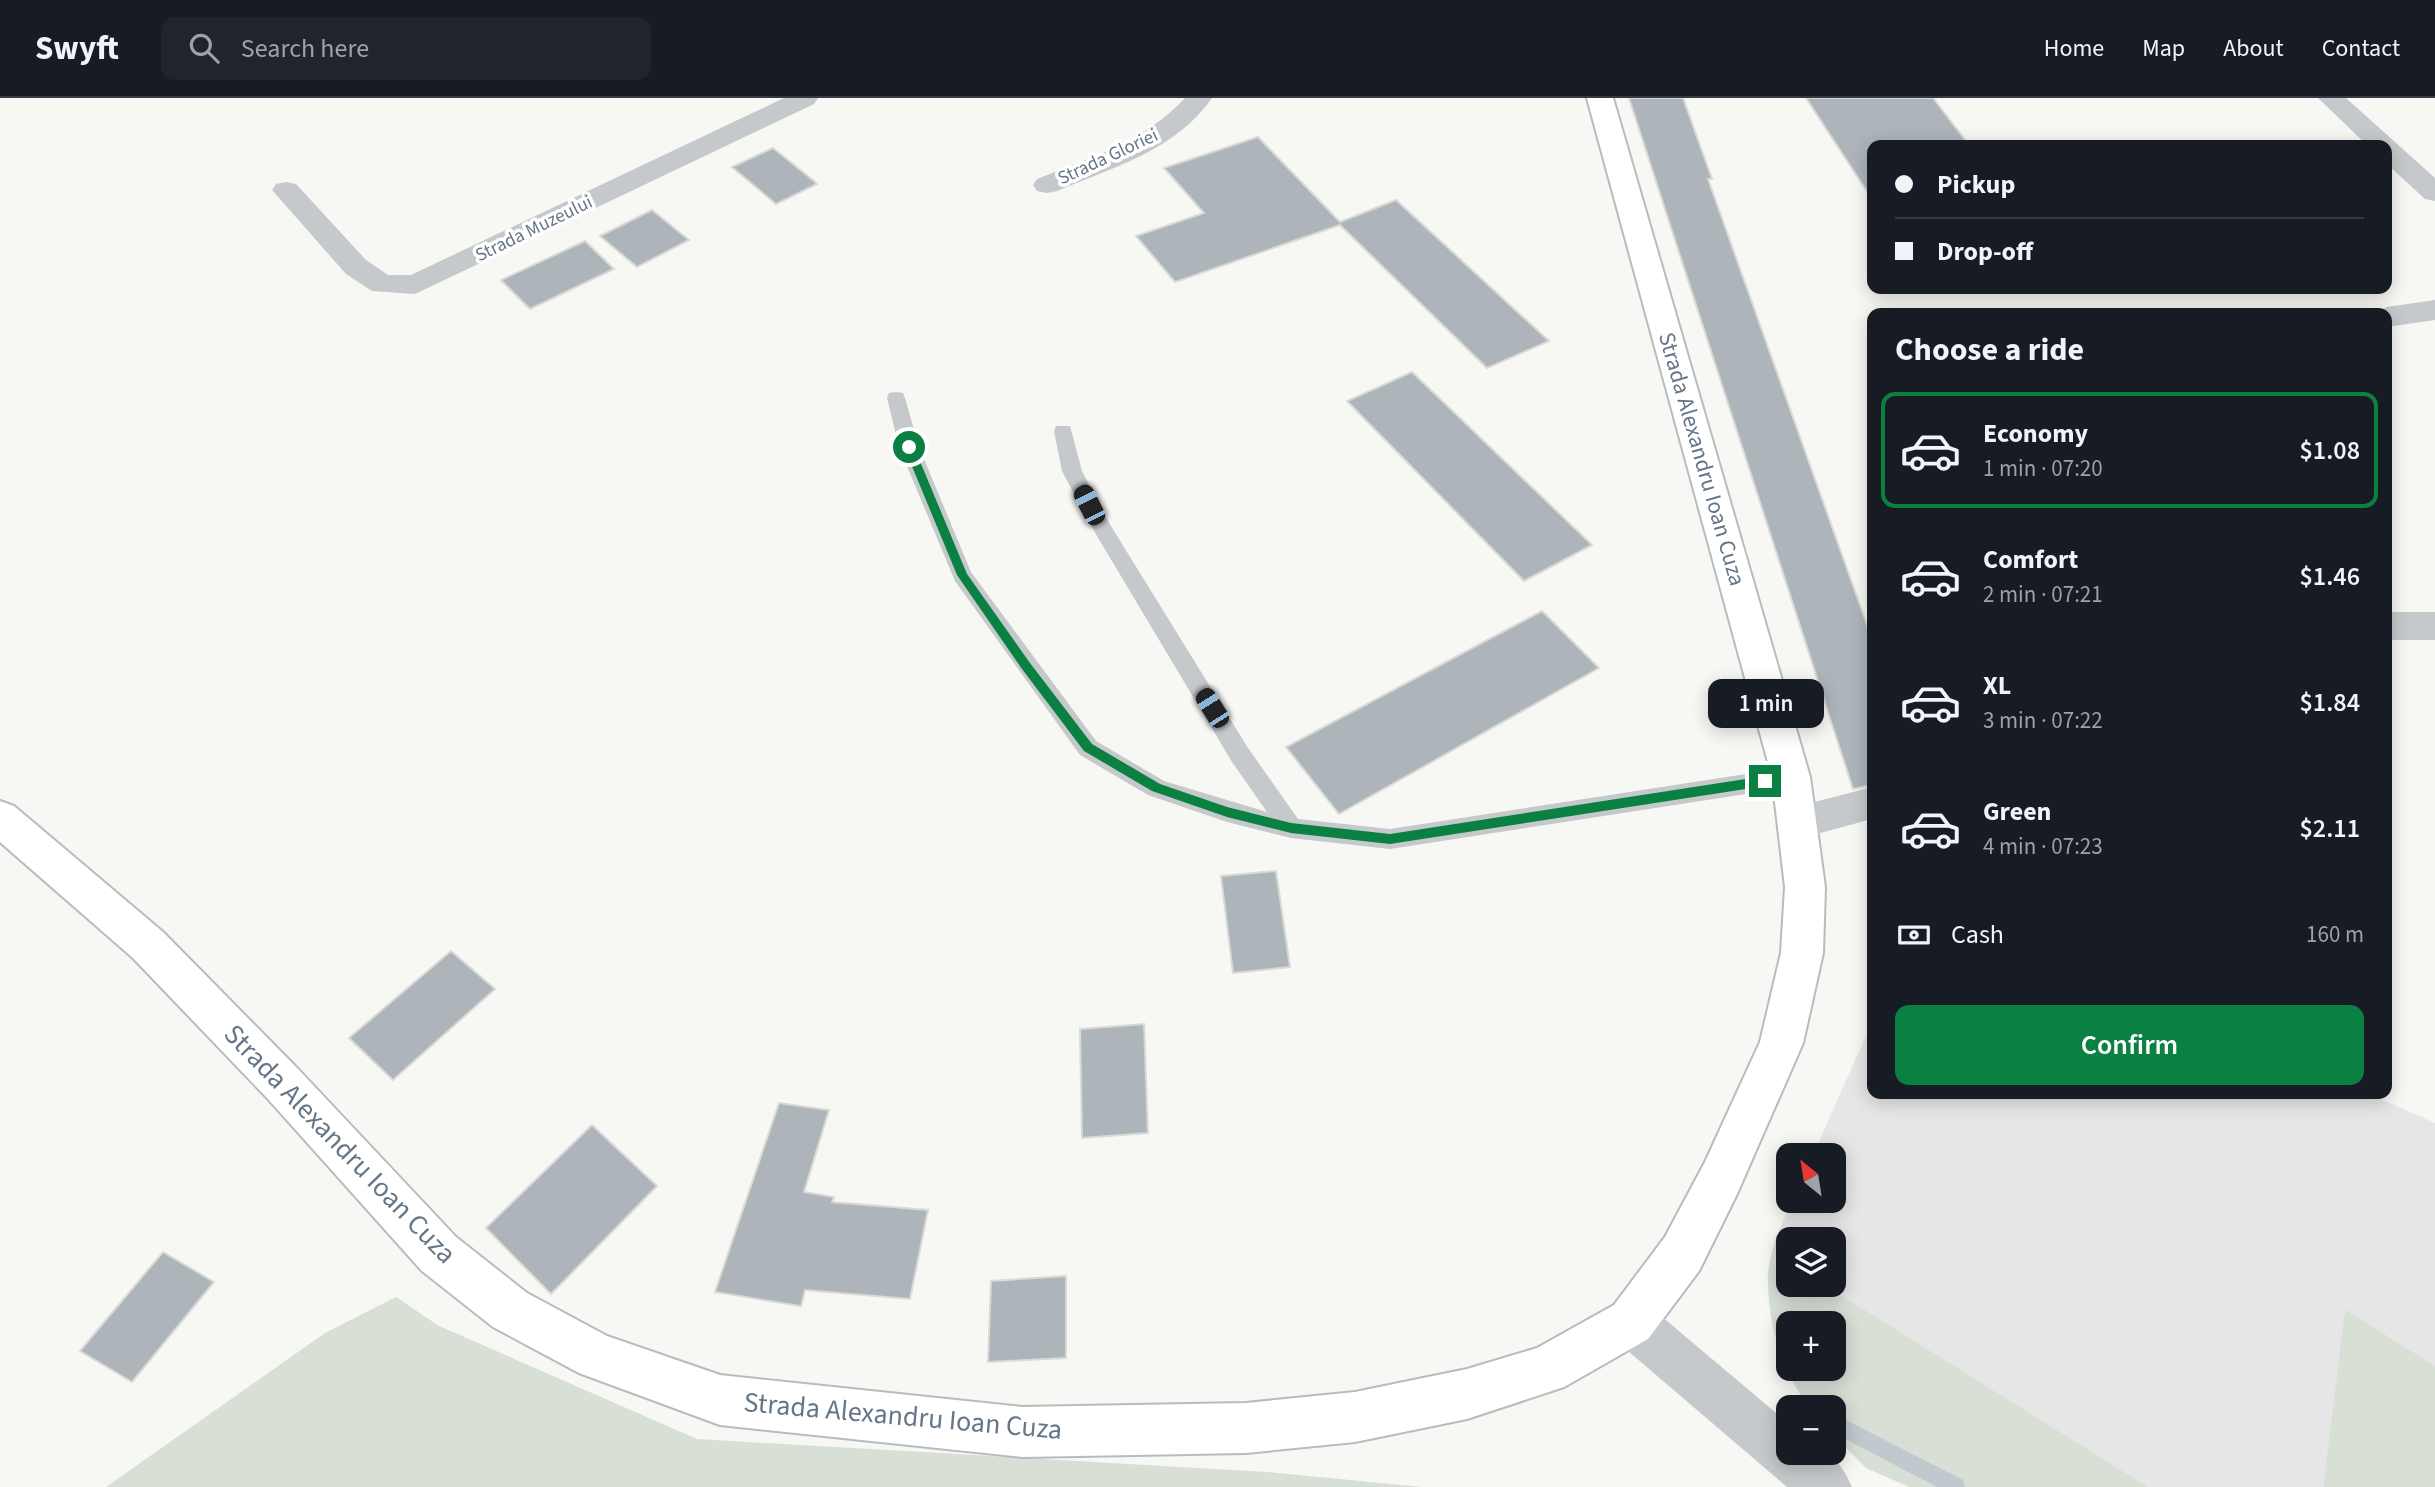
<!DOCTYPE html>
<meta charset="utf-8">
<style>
:root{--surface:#171b24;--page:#20242c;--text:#f1f3f6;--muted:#9ea1a6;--line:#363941;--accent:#0b8043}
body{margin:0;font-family:"Source Sans 3",sans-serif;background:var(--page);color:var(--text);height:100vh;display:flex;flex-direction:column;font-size:26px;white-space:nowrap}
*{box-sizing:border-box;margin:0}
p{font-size:23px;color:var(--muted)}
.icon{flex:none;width:38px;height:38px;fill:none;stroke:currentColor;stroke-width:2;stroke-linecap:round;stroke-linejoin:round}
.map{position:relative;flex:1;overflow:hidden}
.sheet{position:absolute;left:1867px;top:210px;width:525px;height:791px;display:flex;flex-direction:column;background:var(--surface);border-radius:14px;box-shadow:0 4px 18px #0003}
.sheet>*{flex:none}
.hud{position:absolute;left:1867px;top:42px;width:525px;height:154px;border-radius:14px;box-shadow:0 4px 18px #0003;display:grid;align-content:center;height:154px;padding:0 28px;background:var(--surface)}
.needle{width:46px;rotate:330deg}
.tools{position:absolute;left:1776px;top:1045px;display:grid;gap:14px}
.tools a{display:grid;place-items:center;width:70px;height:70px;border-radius:14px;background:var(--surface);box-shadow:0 4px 18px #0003;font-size:35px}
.end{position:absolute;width:32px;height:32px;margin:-16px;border:9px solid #0b8043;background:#fff;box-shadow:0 0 0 4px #fff}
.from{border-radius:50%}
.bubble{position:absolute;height:49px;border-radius:14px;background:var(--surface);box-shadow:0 4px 18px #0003;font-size:23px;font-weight:600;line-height:49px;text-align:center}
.car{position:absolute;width:21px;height:42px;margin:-21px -10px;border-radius:9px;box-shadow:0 0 5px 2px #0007;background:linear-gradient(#222 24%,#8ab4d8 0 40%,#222 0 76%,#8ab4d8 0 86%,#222 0)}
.hud b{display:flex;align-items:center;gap:24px;height:66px;font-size:26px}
.hud b+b{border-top:2px solid var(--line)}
.hud i{width:18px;height:18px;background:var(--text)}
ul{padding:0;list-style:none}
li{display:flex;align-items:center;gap:21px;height:116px;margin:0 14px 10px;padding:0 14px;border:4px solid transparent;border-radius:14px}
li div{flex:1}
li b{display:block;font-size:26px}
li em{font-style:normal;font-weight:600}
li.selected{border-color:var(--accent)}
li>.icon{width:63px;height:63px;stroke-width:1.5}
h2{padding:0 28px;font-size:32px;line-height:84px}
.pay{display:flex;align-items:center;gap:18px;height:77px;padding:0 28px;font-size:26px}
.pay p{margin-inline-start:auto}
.cta{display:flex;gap:14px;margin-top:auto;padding:14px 28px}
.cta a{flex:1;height:80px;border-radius:14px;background:var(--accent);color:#fff;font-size:28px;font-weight:600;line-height:80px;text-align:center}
header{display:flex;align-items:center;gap:42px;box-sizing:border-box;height:98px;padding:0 35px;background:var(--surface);border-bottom:2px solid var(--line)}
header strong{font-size:33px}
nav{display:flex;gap:38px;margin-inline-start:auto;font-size:24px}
.search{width:490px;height:63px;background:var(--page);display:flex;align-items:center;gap:18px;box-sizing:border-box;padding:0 24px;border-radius:14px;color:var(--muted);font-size:26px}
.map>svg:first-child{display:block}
</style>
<header>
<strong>Swyft</strong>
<div class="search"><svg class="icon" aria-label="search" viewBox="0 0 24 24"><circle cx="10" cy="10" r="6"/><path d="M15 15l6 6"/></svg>Search here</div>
<nav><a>Home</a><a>Map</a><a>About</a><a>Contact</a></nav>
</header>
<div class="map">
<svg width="2435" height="1389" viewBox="0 0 2435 1389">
<rect width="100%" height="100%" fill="#f7f7f4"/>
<path fill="#e5e6e5" d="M1872 924V996H2369L2435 1025V1268L2345 1211 2323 1389H2148L1825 1187 1834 1186V1141H1788V1155L1776 1140 1792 1103 1834 1102V1057H1813Z"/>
<path fill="#d8dfd5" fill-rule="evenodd" d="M1776 1139 1788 1155V1186L1825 1187 2148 1389H1909L1866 1370 1834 1338V1309H1809C1782 1273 1768 1227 1768 1182 1767 1168 1773 1153 1776 1139ZM1788 1225H1834V1270H1788Z
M396 1199 439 1228 697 1341 1267 1374 1422 1389H106L325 1235Z
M2345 1211 2435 1268V1389H2323Z"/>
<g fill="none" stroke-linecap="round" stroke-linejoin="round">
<path fill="#bfc9ce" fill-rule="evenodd" d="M1840 1319 1963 1382 1965 1389H1937L1834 1335V1321Z"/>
</g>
<path fill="#adb5bb" stroke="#d9d9d6" stroke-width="2" d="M1629 0H1683L1712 81H1708L1872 541V687L1853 691Z
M1806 0H1933L1969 47H1872V101Z
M1258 39 1340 124 1396 102 1549 243 1487 270 1340 127 1175 184 1136 138 1204 115 1164 70Z
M773 50 814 83 817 86 776 106 732 69Z
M652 112 689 142 637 169 600 138Z
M585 143 614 171 530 211 501 182Z
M1412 274 1592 447 1524 483 1347 303Z
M1542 513 1599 570 1339 716 1286 649Z
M1276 773 1290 869 1233 875 1221 778Z
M451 853 495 891 393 982 349 940Z
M1144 926 1148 1035 1082 1040 1080 931Z
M779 1005 829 1012 804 1094 834 1099 832 1104 928 1112 910 1201 805 1192 801 1208 715 1194Z
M592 1027 657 1088 551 1196 486 1130Z
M163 1154 214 1184 132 1284 80 1253Z
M1066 1178V1260L988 1264 991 1183Z"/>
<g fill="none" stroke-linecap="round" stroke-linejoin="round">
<defs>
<path id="secondary" d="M1587 0H1613L1810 679 1825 789 1823 855 1803 945 1737 1096 1699 1173 1648 1241 1564 1289 1467 1321 1355 1344 1246 1355 1022 1359 720 1327 579 1275 493 1229 422 1173 268 1001 133 860 0 744V703L14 708 163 834 298 971 456 1139 527 1195 607 1238 720 1277 1022 1309 1246 1305 1355 1294 1467 1271 1537 1250 1614 1207 1665 1139 1705 1064 1760 944 1781 855 1785 789 1772 679Z"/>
</defs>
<use href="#secondary" stroke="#b7bcc1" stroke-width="4"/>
<path fill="#c5c9cc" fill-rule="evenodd" d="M896 294 903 295 905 300 919 349 971 474 1096 643 1164 683 1267 714 1232 664 1091 428 1062 373 1054 333 1056 328H1070L1082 373 1106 420 1248 650 1298 721 1390 731 1791 669 1799 672 1802 679 1799 686 1791 689 1390 751 1291 740 1227 724 1148 697 1080 657 955 483 899 349 887 300 889 295Z"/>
<path fill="#c5c9cc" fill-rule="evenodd" d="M784 0H818L814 6 415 196 372 193 346 176 272 92 276 86 286 84 296 86 366 162 388 177H411Z
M1185 0H1212C1176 52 1112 70 1057 93L1047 95 1037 93 1033 87 1037 81C1092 59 1144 44 1185 0Z
M2318 0H2346L2435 80V103L2425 101 2387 66V47H2367Z
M2435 202V222L2387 229V215H2374L2387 209Z
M2387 514H2435V542H2387Z
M1872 689V721L1798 741 1784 736 1778 724 1784 712Z
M1631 1200 1648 1207 1788 1325V1354C1824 1354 1836 1352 1852 1389H1787L1614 1241 1607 1224 1614 1207Z"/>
<use href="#secondary" fill="#fff" fill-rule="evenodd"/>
</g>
<path fill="#0b8043" d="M906 346 914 349 967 476 1030 565 1092 646 1160 686 1227 709 1291 725 1390 736 1765 678 1770 683 1765 688 1390 746 1291 735 1227 719 1152 693 1084 653 1022 571 957 477 904 349Z"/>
<g text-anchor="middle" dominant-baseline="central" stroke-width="7" stroke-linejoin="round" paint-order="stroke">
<g font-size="19" fill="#647687" stroke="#fff">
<text transform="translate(1108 59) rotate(-25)">Strada Gloriei</text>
<text transform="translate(534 131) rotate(-26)">Strada Muzeului</text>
</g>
<g font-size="23" fill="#647687" stroke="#fff">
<text transform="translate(1702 361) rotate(74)">Strada Alexandru Ioan Cuza</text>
</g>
<g font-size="28" fill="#647687" stroke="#fff">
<text transform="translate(340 1046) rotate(46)">Strada Alexandru Ioan Cuza</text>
<text transform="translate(903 1318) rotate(5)">Strada Alexandru Ioan Cuza</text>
</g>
</g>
</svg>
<div class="tools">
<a><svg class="needle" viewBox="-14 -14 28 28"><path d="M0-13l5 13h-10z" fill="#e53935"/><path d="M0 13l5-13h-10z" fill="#9ea1a6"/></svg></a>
<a><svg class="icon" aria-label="layers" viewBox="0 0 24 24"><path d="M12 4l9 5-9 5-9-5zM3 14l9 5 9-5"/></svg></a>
<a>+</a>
<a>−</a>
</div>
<i class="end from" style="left:909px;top:349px"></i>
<i class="end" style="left:1765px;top:683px"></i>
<div class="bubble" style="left:1708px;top:581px;width:116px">1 min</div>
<i class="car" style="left:1089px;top:407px;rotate:333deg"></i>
<i class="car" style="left:1212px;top:610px;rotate:328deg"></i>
<div class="hud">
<b><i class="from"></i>Pickup</b>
<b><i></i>Drop-off</b>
</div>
<section class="sheet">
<h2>Choose a ride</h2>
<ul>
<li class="selected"><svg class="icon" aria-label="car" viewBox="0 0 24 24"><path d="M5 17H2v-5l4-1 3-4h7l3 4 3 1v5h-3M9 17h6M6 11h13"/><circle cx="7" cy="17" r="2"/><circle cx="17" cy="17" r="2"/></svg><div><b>Economy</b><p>1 min · 07:20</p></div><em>$1.08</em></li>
<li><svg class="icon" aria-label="car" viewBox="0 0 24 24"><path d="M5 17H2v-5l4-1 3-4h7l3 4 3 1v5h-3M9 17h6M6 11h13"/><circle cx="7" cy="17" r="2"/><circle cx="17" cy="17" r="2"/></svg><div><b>Comfort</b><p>2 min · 07:21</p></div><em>$1.46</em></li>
<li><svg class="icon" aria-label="car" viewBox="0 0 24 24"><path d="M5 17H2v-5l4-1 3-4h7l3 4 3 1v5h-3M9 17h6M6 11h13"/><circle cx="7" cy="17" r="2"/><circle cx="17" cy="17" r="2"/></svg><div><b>XL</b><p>3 min · 07:22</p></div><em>$1.84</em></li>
<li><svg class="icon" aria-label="car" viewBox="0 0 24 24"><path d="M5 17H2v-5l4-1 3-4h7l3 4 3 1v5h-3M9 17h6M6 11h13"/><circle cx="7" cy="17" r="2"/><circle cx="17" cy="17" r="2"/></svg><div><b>Green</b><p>4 min · 07:23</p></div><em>$2.11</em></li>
</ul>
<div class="pay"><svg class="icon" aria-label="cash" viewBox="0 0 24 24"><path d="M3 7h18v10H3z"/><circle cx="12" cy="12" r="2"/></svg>Cash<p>160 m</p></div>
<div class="cta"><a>Confirm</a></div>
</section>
</div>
